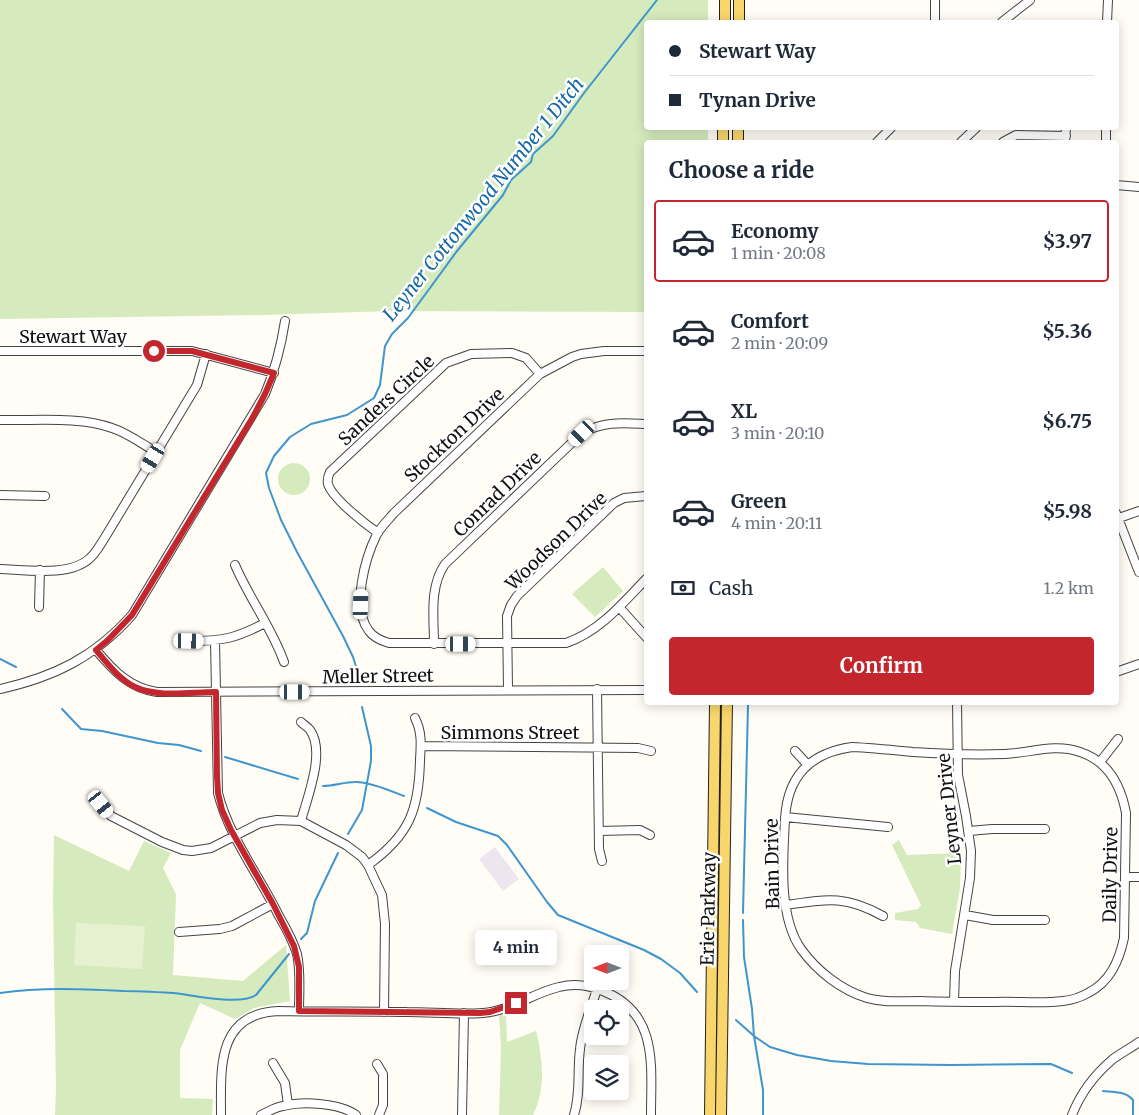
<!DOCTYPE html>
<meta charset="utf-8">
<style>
:root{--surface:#fff;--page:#f6f6f7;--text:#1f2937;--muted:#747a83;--line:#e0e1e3;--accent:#c4262e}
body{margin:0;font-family:Merriweather,serif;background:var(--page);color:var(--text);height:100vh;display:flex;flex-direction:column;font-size:19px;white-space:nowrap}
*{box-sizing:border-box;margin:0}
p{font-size:16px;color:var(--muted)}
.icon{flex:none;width:28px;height:28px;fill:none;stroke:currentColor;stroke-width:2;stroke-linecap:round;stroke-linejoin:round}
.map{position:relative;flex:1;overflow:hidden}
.side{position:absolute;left:644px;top:140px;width:475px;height:565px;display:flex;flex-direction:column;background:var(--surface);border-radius:5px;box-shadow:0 2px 12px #0003}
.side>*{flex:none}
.banner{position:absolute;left:644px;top:20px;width:475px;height:110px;border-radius:5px;box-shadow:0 2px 12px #0003;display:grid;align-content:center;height:110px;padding:0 25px;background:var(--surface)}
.needle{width:32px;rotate:270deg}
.tools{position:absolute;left:584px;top:945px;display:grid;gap:10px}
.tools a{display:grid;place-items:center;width:45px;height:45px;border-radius:5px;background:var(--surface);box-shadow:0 2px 12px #0003;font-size:25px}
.end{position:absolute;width:22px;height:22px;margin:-11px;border:6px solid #c4262e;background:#fff;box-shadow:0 0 0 2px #fff}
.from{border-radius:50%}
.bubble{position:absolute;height:35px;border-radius:5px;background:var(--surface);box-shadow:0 2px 12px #0003;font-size:16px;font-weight:700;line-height:35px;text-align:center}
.car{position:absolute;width:15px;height:30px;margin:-15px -8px;border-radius:6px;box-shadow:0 0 4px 1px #0007;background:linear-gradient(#fff 24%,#345 0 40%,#fff 0 76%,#345 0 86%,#fff 0)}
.banner b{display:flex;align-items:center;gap:18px;height:48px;font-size:19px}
.banner b+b{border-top:1px solid var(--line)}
.banner i{width:12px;height:12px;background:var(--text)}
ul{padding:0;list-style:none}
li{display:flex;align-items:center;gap:15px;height:82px;margin:0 10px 8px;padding:0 15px;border:2px solid transparent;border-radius:5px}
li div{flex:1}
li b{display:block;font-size:19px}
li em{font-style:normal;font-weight:700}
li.active{border-color:var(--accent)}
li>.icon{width:45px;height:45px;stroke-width:1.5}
h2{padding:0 25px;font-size:22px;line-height:60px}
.pay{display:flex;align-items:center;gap:12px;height:55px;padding:0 25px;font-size:19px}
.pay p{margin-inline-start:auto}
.cta{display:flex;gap:10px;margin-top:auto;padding:10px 25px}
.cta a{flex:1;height:58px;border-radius:5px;background:var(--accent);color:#fff;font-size:20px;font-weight:700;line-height:58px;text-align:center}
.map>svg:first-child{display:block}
</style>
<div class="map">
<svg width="1139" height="1115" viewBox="0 0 1139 1115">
<rect width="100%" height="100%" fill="#fffdf5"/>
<path fill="#eee6ef" d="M495 847 519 879 503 891 479 859Z"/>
<path fill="#d5ebbd" d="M0 0H708V22H646V128H708V142H646V312L391 311 263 315 0 319Z
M278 479a16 16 0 1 1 32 0a16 16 0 1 1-32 0Z
M603 567 623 591 595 617 572 594Z
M54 835 129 871 144 841 171 853 163 868 176 894 173 975 243 981 286 945 290 1001 254 1008 235 1019 200 1003 180 1050V1098L213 1099 212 1115H55L56 1089 53 899Z
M899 840 907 855 961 853 960 888 952 934 920 928 916 922 895 920V913L918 909 921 905 892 845Z
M506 1013 507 1042 536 1031C543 1059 546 1089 533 1115H499L501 1047 499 1016Z"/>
<path fill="#e6f2cf" d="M76 923 145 926 142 969 74 965Z"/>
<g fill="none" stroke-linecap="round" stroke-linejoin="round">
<path stroke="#3f96cf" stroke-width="2" d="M0 659 16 667
M360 679 353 657 343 636 297 552 281 520 269 488 266 473 274 456 290 437 311 424 347 415 374 398 380 385 385 346 392 334 408 318 457 251 503 195 511 180 531 162 533 154 553 136 584 93 657 0
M62 709 81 729 102 731 158 743 179 745 201 751
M225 757 298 779
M323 786C334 786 344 782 355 782 368 781 391 791 404 796
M427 808 456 822 498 836 507 845 547 902 558 915 644 950 661 959 680 973 697 992
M348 834 362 810 371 761V746L362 707
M743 913 748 705
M743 920 744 957 752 1009 754 1036 770 1047 797 1055 831 1061 868 1064 951 1065 1051 1064 1072 1073
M301 939 307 933 315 901 338 853
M0 993C41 987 82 989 123 991 139 991 156 992 173 993 194 995 239 1006 256 995L289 954
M736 1020 754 1036 763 1090V1115
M1103 1091C1114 1092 1125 1091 1133 1100V1115"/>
<defs>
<path id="minor" d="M935 0V22
M1002 22 1030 0
M1107 22 1108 0
M877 142 891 128
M961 142 976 128
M1003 142 1016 135 1066 136
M1065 142 1066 128
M1106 142V128
M1116 185 1139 187
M0 351H192L274 373
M646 351H604L581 354 572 357 540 374 394 513C388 520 381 527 377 534 365 558 351 608 369 631 374 638 382 641 389 643H566C599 632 623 603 646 579
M0 420C35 421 79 416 112 428 128 433 142 444 156 452
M0 495 45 496
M1116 513 1139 572
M1116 519 1139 511
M378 533C365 524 332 498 328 484 327 479 328 476 330 472L446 363 471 354 512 353 526 358 540 374
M235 565C249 598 272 628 284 662
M0 569C26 570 70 577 90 558 96 553 100 545 104 539L197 385 206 354
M39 607 40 570
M619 607 646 637
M189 641C223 641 234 639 265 623
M215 641 218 793C229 837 259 875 279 916 286 928 293 940 297 954 301 972 299 992 299 1011
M434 644C434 618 429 587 445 564L582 433C604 421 622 423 646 424
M96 650C113 670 129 688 157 692L646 690
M1116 672 1139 664
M0 689C54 677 95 657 132 615L265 394C275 370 281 347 285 321
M508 689 507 616 511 605 517 596 614 503 624 498 646 496
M597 689 599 849 602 861
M301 722C304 725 308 727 310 730 326 752 307 798 301 821
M421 746 638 748 651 751
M852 747C872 748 892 750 913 752 943 754 974 755 1005 754 1030 753 1055 743 1080 752 1108 761 1121 786 1126 813L1124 938C1119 961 1110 982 1088 993 1081 997 1072 1000 1063 1001 1041 1004 1017 1001 995 1002 970 1002 945 1002 920 1001 902 1001 884 1003 867 998 841 990 817 971 801 949 778 916 783 859 785 820 787 776 810 753 852 747Z
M795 751 807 764
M1100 762 1118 739
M101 804 111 816 162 842 183 850 192 851 211 848 260 823 277 820 301 821 346 845 362 857 368 865 382 895 385 924 384 1012
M785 817 888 827
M599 831 640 830 650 835
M969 831 992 829H1045
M368 865C410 835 419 809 420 760 421 744 422 732 415 718
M1125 877H1139
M786 905C827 899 845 895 883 916
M965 915 993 920H1045
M179 932 220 929 232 926 273 904
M954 1002 955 971 970 878 971 851 966 816 958 775 957 702
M273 1063 285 1083 288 1105
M377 1064 383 1074V1105L379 1115
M221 1115C221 1069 216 1014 278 1011 321 1012 364 1011 407 1012 432 1012 458 1015 483 1013 510 1011 533 993 559 987 574 983 589 985 603 991 659 1013 651 1066 651 1115
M261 1115C268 1112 275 1107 283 1106 303 1101 340 1103 356 1115
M462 1115 464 1013
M574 1115C581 1093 577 1071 580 1049 582 1028 591 1009 597 989
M1072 1115C1081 1092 1094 1075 1113 1059 1121 1053 1131 1048 1139 1042"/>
<path id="major" d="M725 22V0
M739 22V0
M723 142V128
M738 142V128
M710 1115 715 702
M721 1115 727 702"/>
</defs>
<use href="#minor" stroke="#444" stroke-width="10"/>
<use href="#major" stroke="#222" stroke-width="12"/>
<use href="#minor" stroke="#fff" stroke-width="8"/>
<use href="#major" stroke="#f9d66b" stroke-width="10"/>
</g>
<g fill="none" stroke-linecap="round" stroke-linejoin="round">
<path stroke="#c4262e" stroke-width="6" d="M154 351H192L274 373 265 394 253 417 132 615 108 640 96 650C107 663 119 679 135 687 158 698 191 692 216 692L217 776 218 793 222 810 231 830 273 904 294 946 299 967V1011L480 1013 490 1012 516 1003"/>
</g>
<g text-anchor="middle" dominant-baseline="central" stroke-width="5" stroke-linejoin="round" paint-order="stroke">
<g font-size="18" fill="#111" stroke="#fff">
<text x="73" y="336">Stewart Way</text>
<text transform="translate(386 400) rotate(-43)">Sanders Circle</text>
<text transform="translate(454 435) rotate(-43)">Stockton Drive</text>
<text transform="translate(497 494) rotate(-44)">Conrad Drive</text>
<text transform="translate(556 541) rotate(-44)">Woodson Drive</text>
<text transform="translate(378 676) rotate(-1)">Meller Street</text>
<text x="510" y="732">Simmons Street</text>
<text transform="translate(949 809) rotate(-96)">Leyner Drive</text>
<text transform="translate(772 864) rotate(-91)">Bain Drive</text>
<text transform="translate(1110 875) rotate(-89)">Daily Drive</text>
<text transform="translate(708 909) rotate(-89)">Erie Parkway</text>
</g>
<g font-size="19" font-style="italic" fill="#1768a6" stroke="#fff">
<text transform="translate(483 199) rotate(-51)">Leyner Cottonwood Number 1 Ditch</text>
</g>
</g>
</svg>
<div class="tools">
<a><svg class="needle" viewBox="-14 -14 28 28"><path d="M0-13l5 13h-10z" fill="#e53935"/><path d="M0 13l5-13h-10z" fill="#747a83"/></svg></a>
<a><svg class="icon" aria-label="locate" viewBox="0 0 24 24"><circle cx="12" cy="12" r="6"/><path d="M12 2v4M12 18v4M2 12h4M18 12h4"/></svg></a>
<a><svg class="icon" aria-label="layers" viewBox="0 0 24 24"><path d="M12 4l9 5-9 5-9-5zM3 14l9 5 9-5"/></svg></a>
</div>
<i class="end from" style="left:154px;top:351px"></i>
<i class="end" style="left:516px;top:1003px"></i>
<div class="bubble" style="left:475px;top:930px;width:82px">4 min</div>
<i class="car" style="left:582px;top:433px;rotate:226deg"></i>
<i class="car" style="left:153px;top:458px;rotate:211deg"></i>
<i class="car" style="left:361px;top:604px;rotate:2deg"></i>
<i class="car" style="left:189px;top:641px;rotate:91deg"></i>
<i class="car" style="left:461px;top:644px;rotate:90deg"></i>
<i class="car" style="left:295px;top:692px;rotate:90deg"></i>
<i class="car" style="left:101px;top:804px;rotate:141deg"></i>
<div class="banner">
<b><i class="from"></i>Stewart Way</b>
<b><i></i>Tynan Drive</b>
</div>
<section class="side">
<h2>Choose a ride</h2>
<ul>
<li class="active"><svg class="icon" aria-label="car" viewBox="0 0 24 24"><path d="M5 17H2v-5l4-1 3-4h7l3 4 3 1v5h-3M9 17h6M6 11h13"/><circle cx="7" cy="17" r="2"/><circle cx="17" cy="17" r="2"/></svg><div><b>Economy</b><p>1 min · 20:08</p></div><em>$3.97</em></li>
<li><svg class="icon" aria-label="car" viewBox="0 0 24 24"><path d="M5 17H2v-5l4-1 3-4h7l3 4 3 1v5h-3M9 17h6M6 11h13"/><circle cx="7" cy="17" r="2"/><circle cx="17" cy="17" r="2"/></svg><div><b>Comfort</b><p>2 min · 20:09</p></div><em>$5.36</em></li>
<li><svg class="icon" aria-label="car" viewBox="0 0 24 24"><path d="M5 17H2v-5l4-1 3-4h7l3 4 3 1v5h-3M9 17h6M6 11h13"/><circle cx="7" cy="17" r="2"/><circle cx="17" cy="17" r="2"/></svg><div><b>XL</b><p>3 min · 20:10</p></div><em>$6.75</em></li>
<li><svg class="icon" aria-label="car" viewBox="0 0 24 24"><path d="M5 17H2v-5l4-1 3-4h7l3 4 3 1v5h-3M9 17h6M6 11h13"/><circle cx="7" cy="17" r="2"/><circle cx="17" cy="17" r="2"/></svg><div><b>Green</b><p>4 min · 20:11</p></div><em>$5.98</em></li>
</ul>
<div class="pay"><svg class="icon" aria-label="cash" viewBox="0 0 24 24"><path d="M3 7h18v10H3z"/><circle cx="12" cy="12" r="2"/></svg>Cash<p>1.2 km</p></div>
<div class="cta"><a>Confirm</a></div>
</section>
</div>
